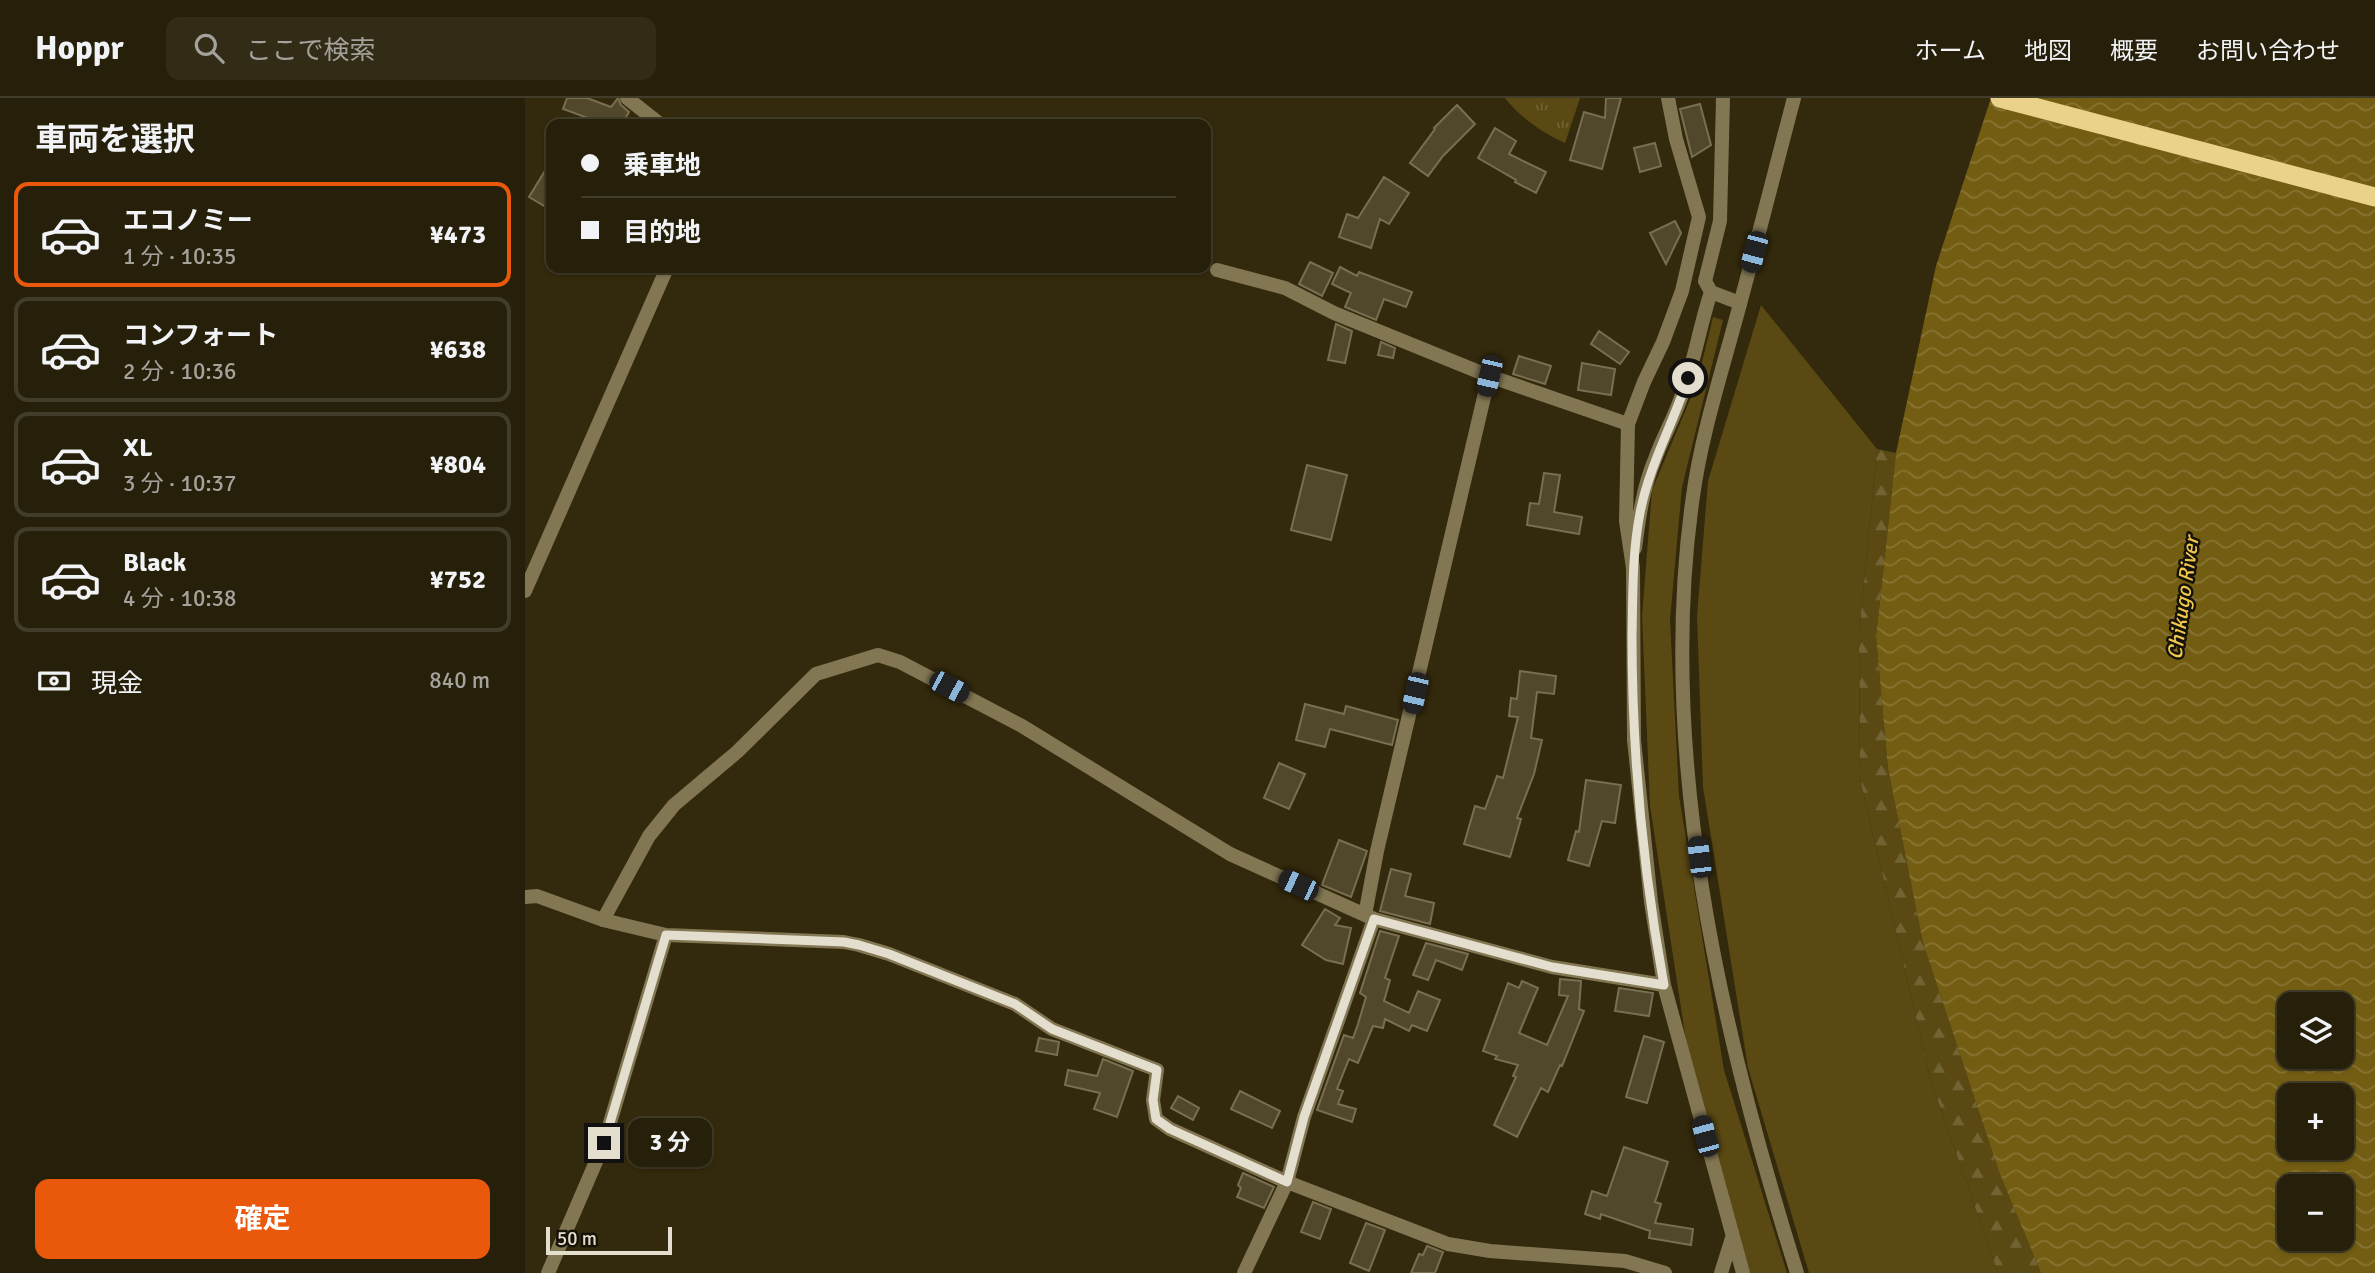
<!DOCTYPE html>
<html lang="ja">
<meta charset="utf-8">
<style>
:root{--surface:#261f09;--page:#322c17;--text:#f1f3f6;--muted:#a4a29c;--line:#423d2a;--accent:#ea580c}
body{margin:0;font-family:Signika,"Noto Sans JP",sans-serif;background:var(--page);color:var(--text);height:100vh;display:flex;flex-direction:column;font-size:26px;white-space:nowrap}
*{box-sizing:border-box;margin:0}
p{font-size:23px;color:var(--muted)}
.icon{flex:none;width:38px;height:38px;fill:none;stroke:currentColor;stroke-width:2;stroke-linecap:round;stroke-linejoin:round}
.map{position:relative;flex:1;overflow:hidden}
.drawer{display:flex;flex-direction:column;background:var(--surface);width:525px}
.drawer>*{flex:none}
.guide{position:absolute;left:21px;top:21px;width:665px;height:154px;border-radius:14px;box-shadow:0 2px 5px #0004,0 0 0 2px var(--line);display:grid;align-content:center;height:154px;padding:0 35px;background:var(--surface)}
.buttons{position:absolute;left:1752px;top:894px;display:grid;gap:14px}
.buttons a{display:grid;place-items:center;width:77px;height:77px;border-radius:14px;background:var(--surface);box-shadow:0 2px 5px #0004,0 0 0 2px var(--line);font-size:35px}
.scale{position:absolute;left:21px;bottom:18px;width:126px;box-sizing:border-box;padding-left:7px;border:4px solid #e4dece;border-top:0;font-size:19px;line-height:24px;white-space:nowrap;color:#e4dece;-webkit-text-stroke:5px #161207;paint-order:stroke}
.end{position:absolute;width:32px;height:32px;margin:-16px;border:9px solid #e4dece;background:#111;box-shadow:0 0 0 4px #111}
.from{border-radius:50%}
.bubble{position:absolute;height:49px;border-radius:14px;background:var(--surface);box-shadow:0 2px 5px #0004,0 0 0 2px var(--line);font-size:23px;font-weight:700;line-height:49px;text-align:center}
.car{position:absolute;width:21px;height:42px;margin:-21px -10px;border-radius:9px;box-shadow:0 0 5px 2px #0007;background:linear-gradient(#222 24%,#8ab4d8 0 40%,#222 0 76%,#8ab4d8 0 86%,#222 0)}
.guide b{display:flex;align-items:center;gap:24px;height:66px;font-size:26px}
.guide b+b{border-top:2px solid var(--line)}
.guide i{width:18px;height:18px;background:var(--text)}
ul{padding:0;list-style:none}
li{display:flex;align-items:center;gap:21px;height:105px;margin:0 14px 10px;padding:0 21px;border:4px solid var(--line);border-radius:14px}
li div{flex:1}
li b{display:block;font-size:26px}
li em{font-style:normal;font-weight:700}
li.active{border-color:var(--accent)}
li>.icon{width:63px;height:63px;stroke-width:1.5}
h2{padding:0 35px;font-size:32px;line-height:84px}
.pay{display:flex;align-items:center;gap:18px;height:77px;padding:0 35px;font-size:26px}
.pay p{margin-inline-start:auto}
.cta{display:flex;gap:14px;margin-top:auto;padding:14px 35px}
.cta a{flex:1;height:80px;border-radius:14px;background:var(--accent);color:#fff;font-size:28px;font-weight:700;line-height:80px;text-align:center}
header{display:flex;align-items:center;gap:42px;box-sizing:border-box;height:98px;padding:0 35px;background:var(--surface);border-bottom:2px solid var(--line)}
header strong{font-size:33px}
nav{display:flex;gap:38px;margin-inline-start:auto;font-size:24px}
.search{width:490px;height:63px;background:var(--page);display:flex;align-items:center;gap:18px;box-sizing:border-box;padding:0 24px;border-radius:14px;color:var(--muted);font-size:26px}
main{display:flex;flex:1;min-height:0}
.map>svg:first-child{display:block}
</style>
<header>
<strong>Hoppr</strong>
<div class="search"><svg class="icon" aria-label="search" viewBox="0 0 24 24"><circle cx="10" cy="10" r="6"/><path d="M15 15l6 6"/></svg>ここで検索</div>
<nav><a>ホーム</a><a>地図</a><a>概要</a><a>お問い合わせ</a></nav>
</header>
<main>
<section class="drawer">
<h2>車両を選択</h2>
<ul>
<li class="active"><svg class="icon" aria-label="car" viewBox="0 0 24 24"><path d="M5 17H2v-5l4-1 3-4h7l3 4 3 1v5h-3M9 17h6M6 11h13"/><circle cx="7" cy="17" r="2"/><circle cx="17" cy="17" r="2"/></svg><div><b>エコノミー</b><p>1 分 · 10:35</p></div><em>¥473</em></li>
<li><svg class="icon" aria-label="car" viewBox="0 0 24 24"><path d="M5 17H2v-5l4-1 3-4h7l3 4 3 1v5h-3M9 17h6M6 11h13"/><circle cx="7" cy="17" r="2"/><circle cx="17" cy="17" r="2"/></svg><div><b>コンフォート</b><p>2 分 · 10:36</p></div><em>¥638</em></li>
<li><svg class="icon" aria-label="car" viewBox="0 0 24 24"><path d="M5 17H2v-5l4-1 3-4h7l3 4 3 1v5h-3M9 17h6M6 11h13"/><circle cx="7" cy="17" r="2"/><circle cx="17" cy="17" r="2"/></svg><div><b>XL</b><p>3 分 · 10:37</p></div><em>¥804</em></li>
<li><svg class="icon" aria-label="car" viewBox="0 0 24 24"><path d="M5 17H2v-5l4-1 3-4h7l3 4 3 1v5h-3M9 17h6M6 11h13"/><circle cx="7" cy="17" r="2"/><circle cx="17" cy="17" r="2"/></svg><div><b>Black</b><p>4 分 · 10:38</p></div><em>¥752</em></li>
</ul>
<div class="pay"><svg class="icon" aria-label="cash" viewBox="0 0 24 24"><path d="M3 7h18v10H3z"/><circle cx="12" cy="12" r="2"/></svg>現金<p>840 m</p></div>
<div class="cta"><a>確定</a></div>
</section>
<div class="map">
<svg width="1850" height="1175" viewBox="0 0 1850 1175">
<defs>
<pattern id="forest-firs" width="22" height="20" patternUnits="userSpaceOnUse" patternTransform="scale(1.75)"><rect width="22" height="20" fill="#5a4913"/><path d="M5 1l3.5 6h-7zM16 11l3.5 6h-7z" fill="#726334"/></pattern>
<pattern id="park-tufts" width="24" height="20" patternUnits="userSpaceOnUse" patternTransform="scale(1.75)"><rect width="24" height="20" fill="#5a4913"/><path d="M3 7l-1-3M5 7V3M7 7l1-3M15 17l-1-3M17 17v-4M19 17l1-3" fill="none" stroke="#726334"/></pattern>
<pattern id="water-waves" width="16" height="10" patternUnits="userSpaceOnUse" patternTransform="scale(1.75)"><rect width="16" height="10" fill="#735d12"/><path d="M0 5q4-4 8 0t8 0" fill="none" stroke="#877433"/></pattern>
</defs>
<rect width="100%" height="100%" fill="#33290c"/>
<path fill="#5a4913" d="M1236 207 1352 351 1334 536 1335 681 1406 983 1473 1175H1284L1223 970 1178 689 1172 518 1183 383Z
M1188 219 1198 222 1157 389 1145 522 1154 698 1199 972 1262 1175H1224L1166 975 1125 708 1117 518 1127 392 1172 285Z"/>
<path fill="url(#forest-firs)" d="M1352 351 1371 355 1351 539 1363 671 1398 845 1474 1074 1516 1175H1473L1406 983 1335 681 1334 536Z"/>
<path fill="url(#park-tufts)" d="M980 0H1055L1040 45C1016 34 997 21 980 0Z"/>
<path fill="url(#water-waves)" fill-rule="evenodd" d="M1466 0H1850V1175H1516L1474 1074 1398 845 1363 671 1351 539 1371 355 1411 168ZM1764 906H1816V959H1764ZM1764 998H1816V1050H1764ZM1764 1088H1816V1141H1764Z"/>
<path fill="#51472a" stroke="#786e50" stroke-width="2" d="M42 0H62L86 9 93 0 96 7 104 14 97 26H79L38 11Z
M1081 0H1096L1077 71 1045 62 1059 14 1080 20Z
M1175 6 1186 47 1167 59 1155 11Z
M932 7 950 26 918 58 903 78 885 65 910 31 909 30Z
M970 30 991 43 984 56 1021 74 1011 95 990 84 991 82 953 60Z
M1130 45 1136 68 1115 74 1109 50Z
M26 63V112L4 99Z
M859 79 884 95 864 126 855 121 846 150 814 139 822 116 833 120Z
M1150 123 1156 135 1141 166 1125 135Z
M785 164 808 175 797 198 774 186Z
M815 169 832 178 834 174 887 194 881 209 859 201 851 222 820 209 826 195 807 186Z
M811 226 827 233 820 265 803 262Z
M1074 233 1104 254 1095 266 1066 246Z
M856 244 870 250 868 260 853 257Z
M994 258 1026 268 1020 286 988 276Z
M1057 265 1090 271 1086 297 1053 292Z
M782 367 822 377 806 442 766 432Z
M1019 375 1035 377 1029 414 1057 419 1054 436 1002 427 1005 405 1014 406Z
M995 573 1031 578 1029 596 1012 594 1006 640 1017 642 1009 676 992 720 996 721 985 759 939 746 950 708 960 711 972 678 978 680 993 619 984 618 986 600 992 601Z
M780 606 819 616 821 608 873 622 867 647 805 631 800 649 771 642Z
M754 665 780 676 764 711 739 700Z
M1061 682 1096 687 1090 725 1077 723 1064 768 1043 762 1051 733 1054 734Z
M814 742 842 753 826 799 797 787Z
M866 771 886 776 880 798 909 805 905 826 855 813Z
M800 811 815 820 810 827 826 830 818 866 801 862 777 847Z
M855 833 874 838 860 880 865 882 859 903 884 915 893 893 915 902 902 933 887 927 884 933 860 921 858 930 848 928 833 965 824 961 812 991 818 993 813 1006 831 1011 827 1024 792 1012 819 937 828 940 833 926 841 899 835 895Z
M901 845 943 856 937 872 911 862 903 882 888 877Z
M1035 881 1056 883 1054 911 1059 913 1037 968 1035 967 1023 994 1016 990 992 1039 969 1027 991 979 988 978 993 967 970 961 972 958 958 953 983 885 994 890 997 883 1013 890 994 935 1022 947 1043 898 1034 897Z
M1094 890 1128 895 1124 918 1090 913Z
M1119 938 1139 944 1122 1005 1101 999Z
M514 940 534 944 532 957 511 953Z
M578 961 608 973 592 1019 569 1011 575 995 540 987 543 972 572 978Z
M715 993 755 1013 747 1030 706 1011Z
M653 998 674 1010 668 1022 646 1010Z
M1099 1049 1143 1064 1130 1104 1136 1106 1130 1125 1168 1131 1166 1147 1124 1140 1125 1133 1076 1116 1075 1121 1060 1116 1067 1093 1082 1098Z
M718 1075 749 1089 739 1110 712 1099 716 1090 713 1087Z
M788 1104 806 1111 795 1141 776 1134Z
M841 1125 860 1132 844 1173 825 1165Z
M902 1148 918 1154 910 1175H886L894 1156 898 1157Z"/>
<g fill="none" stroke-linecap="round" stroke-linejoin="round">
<path stroke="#827653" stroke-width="14" d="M102 0 135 26
M1143 0 1151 41 1174 119 1157 193 1138 244 1119 284 1103 326 1101 423 1108 470 1109 642 1126 804 1139 887 1218 1175
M1198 0 1195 123 1180 183 1186 194 1215 205
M692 172 760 190 809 215 964 278 1103 326
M1110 450C1114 420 1118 389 1130 361 1137 341 1148 322 1155 302 1169 267 1174 230 1186 194
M0 493 142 170
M0 799 12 798 78 822 141 837 319 844 334 847 364 856 490 906 527 931 632 972 628 1002 631 1021 645 1031 762 1084 923 1146 965 1153 1100 1163 1140 1175
M840 817 852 753 964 278
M78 822 124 738 149 707 212 654 291 576 353 557 375 564 497 628 705 756 849 821 1027 869 1139 887
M23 1175 79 1045 141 837
M719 1175 762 1084 779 1019 849 821
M1196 1175 1207 1140"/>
<path stroke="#827653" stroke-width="14" d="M1269 0C1249 76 1230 152 1209 228 1194 283 1176 340 1168 398 1131 654 1195 931 1272 1175"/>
<path stroke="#ebd28a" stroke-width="19" d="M1475 0 1850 99"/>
</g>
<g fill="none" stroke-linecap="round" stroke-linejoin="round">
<path stroke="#e4dece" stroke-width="9" d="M79 1045 141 837 319 844 334 847 364 856 490 906 527 931 632 972 628 1002 631 1021 645 1031 762 1084 779 1019 849 821 1027 869 1139 887C1118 772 1107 654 1107 538 1108 497 1107 456 1115 415 1124 368 1148 326 1163 280"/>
</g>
<g text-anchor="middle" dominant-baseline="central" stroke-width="5" stroke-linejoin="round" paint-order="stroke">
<g font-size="21" font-style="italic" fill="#f1c94d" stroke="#161207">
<text transform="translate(1658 500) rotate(-82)">Chikugo River</text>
</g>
</g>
</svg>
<div class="buttons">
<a><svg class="icon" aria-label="layers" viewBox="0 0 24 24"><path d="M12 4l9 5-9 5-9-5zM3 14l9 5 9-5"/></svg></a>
<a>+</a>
<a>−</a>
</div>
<div class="scale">50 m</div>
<i class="end from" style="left:1163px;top:280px"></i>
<i class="end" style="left:79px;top:1045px"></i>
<div class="bubble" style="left:103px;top:1020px;width:84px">3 分</div>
<i class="car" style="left:1229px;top:154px;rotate:195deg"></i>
<i class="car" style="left:964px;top:278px;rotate:193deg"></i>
<i class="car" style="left:424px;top:589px;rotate:118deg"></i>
<i class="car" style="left:890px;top:595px;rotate:193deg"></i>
<i class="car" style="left:1174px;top:759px;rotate:353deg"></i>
<i class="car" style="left:773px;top:787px;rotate:295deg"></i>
<i class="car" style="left:1180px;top:1038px;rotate:345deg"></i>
<div class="guide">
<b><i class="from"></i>乗車地</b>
<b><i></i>目的地</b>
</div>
</div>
</main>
